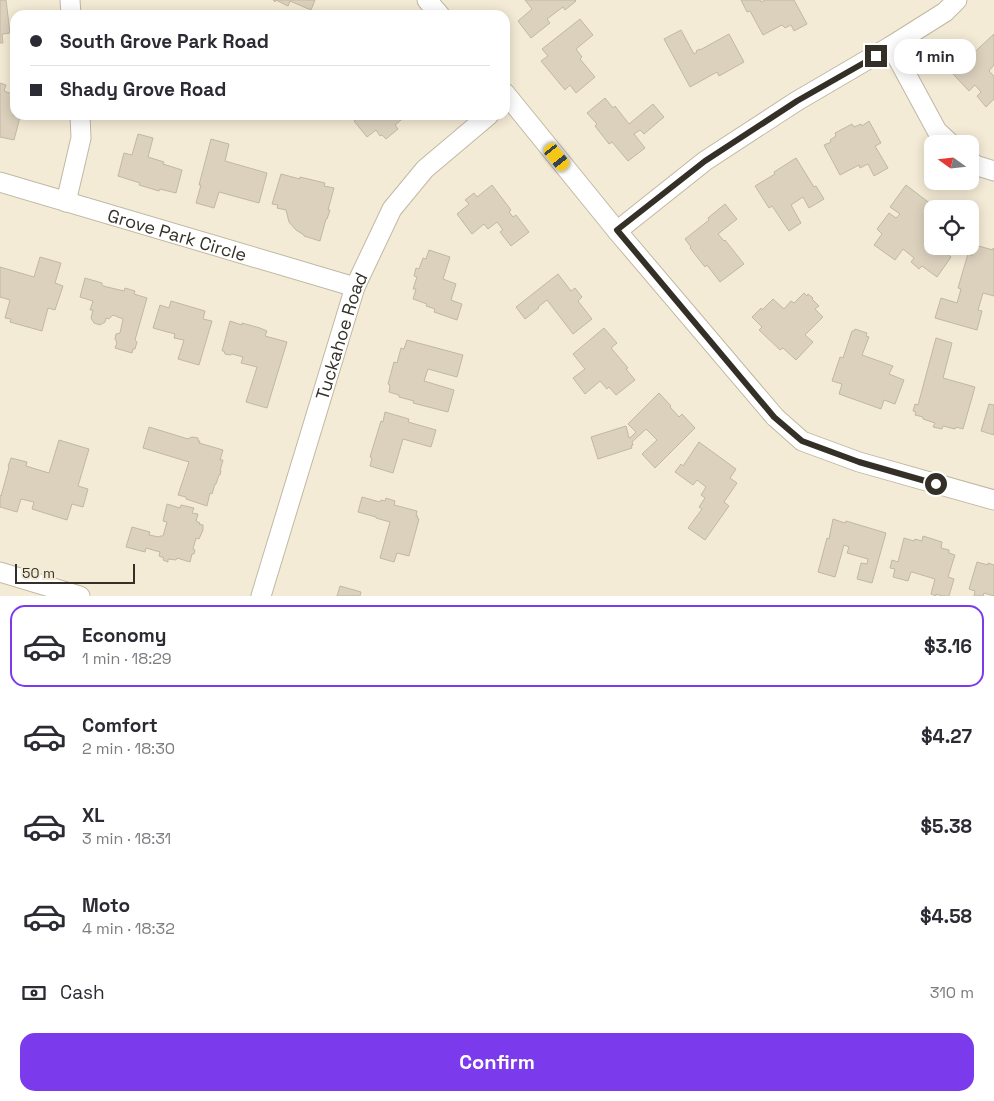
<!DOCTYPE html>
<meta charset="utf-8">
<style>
:root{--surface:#fff;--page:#f2f2f3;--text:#2b2b33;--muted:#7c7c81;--line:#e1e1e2;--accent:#7c3aed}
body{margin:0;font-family:"Space Grotesk",sans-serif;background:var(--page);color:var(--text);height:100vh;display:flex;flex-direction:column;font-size:19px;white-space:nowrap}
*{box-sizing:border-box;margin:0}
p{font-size:16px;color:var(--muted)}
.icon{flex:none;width:28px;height:28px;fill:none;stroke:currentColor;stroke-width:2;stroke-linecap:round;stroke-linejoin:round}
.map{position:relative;height:596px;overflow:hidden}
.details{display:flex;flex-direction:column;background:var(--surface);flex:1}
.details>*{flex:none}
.banner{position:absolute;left:10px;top:10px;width:500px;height:110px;border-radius:15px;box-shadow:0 2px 12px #0003;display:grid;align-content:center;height:110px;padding:0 20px;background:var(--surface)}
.needle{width:32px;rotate:285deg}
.controls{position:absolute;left:924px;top:135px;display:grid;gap:10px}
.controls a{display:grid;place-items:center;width:55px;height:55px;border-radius:10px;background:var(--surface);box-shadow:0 2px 12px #0003;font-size:25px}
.scale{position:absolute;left:15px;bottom:12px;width:120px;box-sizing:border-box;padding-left:5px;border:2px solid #343028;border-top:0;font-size:14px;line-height:18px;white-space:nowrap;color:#343028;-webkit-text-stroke:4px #f4ebd6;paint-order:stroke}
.end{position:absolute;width:22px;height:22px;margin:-11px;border:6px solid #343028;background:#fff;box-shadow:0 0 0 2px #fff}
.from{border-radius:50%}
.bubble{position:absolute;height:35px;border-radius:15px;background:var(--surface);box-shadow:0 2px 12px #0003;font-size:16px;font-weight:600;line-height:35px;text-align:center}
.car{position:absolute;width:15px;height:30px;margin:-15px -8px;border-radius:6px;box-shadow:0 0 4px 1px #0007;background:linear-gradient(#f5c518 24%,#345 0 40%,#f5c518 0 76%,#345 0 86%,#f5c518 0)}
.banner b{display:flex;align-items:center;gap:18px;height:48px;font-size:19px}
.banner b+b{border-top:1px solid var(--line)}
.banner i{width:12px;height:12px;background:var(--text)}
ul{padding:9px 0 0;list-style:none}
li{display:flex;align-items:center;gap:15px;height:82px;margin:0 10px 8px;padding:0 10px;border:2px solid transparent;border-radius:15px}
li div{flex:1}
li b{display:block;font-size:19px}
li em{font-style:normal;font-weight:600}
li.current{border-color:var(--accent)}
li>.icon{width:45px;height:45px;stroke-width:1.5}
.pay{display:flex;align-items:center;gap:12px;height:55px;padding:0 20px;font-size:19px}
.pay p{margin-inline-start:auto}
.primary-button{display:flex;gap:10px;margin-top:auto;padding:10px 20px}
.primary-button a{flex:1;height:58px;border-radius:15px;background:var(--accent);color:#fff;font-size:20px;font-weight:600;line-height:58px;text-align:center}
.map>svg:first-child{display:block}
</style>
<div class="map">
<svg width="994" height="596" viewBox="0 0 994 596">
<rect width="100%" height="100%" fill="#f4ebd6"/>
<path fill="#dbd1bd" stroke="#c1b8a4" d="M0 0H6L10 33 2 34 3 43H0Z
M273 0H315L311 10 290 1 288 6 276 0 275 2Z
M525 0H575L576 1 565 10 563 7 547 19 550 23 531 38 518 21 532 9Z
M741 0H760L761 2 765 0H794L807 24 794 31 791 25 785 28 782 25 763 35 750 11 747 12Z
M580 19 593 35 576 49 582 57 580 59 595 77 576 93 570 85 565 90 541 61 548 56 542 49Z
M681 30 694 54 697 52 696 51 700 49V50L729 34 744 62 719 76 717 72 690 87 664 39Z
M994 34V65L989 71 994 76V99L986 107 977 96 981 92 975 85 969 91 952 73Z
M0 83 6 85 4 91 15 95V108L13 115 20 117 14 140 0 137Z
M605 98 613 108 615 106 629 124 653 104 664 117 644 134 640 130 634 134 645 148 628 161 612 142 609 144 595 126 597 124 587 113Z
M362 115H407L395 125 398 129 386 139 382 135 380 136 376 130 367 137 354 121Z
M869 121 881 143 875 146 888 168 874 176 868 164 860 168 859 165 840 175 824 145 831 142 830 140 836 136 835 133 852 124 854 127 861 124 862 126Z
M138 134 153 138 148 157 164 162 163 164 182 170 176 193 160 189 159 191 139 185 140 183 118 176 124 153 132 155Z
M211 139 229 144 225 161 267 173 259 203 219 192 214 208 196 203 201 185H199Z
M796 158 814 187 816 186 824 199 809 208 803 197 791 205 801 223 789 231 772 206 769 208 755 186 775 174 774 172Z
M281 174 300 179V177L325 183 324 186 334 188 328 210H330L327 219H326L320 241 304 236V235L296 230 289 222 286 210 277 208 278 205 272 204Z
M492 185 511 210 509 212 513 217 516 215 529 232 511 246 500 232 503 230 497 222 488 229 484 224 472 234 457 214 469 204 465 200 474 193 477 197Z
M906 185 936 208 935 209H932V213L924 224 932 230V246H948L944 252 951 257 937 277 922 266 919 269 911 262 914 258 903 249 895 260 874 245 882 234 877 229 889 213 896 218 900 214 890 207Z
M725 204 737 219 718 234 724 241 725 240 744 264 720 282 707 265 705 267 690 248 691 247 685 239 709 220 708 218Z
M975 245 993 250V248L994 249V296L983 293 978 310 982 311 977 330 935 318 941 298 957 303 961 289 958 288 968 254 972 256Z
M429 250 450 257 443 279 456 284 451 300 462 304 457 320 434 312 435 309 426 306 427 304 413 299 416 289H413L417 277 414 276 416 268 419 269 423 258 426 259Z
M40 257 61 263 55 283 63 286 55 310 48 308 42 331 10 322 11 319 5 318 10 300 0 297V267L34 277Z
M558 274 571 291 575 288 582 297 578 301 592 319 573 334 547 300 538 307 539 308 525 319 516 307Z
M85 278 102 283V285L103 286 124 291 125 288 135 291 134 294 147 298 135 340 137 342 135 349H133L132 353 115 348 117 343 115 339 116 334 120 333 123 319 113 315 109 319 106 318 105 322 100 325 94 323 91 318 93 310H90L93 301 80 297Z
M804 293 807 296 808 294 813 298 812 299 819 306 815 309 823 317 805 335 813 342 796 360 783 348 780 350 759 330 762 327 752 317 761 308 762 310 773 299 784 309 791 301 794 303Z
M171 301 205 311 203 319 212 321 199 365 178 359 184 340 174 338 175 334 153 328 160 305 169 308Z
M230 321 242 325V323L260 328 267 331 265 336 287 342 267 408 246 402 257 367 241 363 243 357 232 354 230 355 225 354 224 351H222Z
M604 328 617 343 611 348 628 368 626 369 635 380 616 395 609 387 607 389 600 381 585 394 573 378 585 369 573 354Z
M855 329 867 333 866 336 869 337 862 355 893 366 889 374 904 380 895 404 884 400 881 409 839 394 842 384 832 381 840 357 843 358 852 331H854Z
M936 338 952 343 943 378 975 387 963 429 956 427 955 429 943 426 942 429 933 427 935 423 923 419V417L915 415 916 412 913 411 915 404 918 405Z
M407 340 463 355 457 377 428 369 424 381 454 390 448 412 413 403 414 401 399 397V395L389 392 390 385 388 384 394 362 397 363 401 348 404 349Z
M659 393 671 406 670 407 679 417 682 414 695 428 655 468 642 454 657 440 646 429 632 442 633 445 631 446 632 448 598 459 591 437 626 426 629 438 631 437 636 432 628 424Z
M989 404 994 405V435L981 431Z
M385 412 409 419 408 422 436 430 431 447 403 439 393 473 370 466 372 458 370 457 381 421 383 422Z
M149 427 188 439 189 438H190L192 437 198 438V441H200L199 443 223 450 220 460H223L220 471H221L220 475H219L216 484H215L212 494 210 493 207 506 186 499V497L178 495 189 462 143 448Z
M59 440 89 449 78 486 88 489 83 507 72 504 67 520 32 509 34 502 21 499 17 512 0 507V495L1 496 9 467 8 466 11 458 27 462 26 466 49 473Z
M699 442 736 469 730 478 737 483 724 502 729 506 705 540 688 528 702 509 699 507 705 498 701 495 706 487 697 480 693 485 675 472 681 464 683 466Z
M362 497 380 502 381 500 385 501 386 498 395 501 394 505 417 511 416 516H418L417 518 419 519 409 556 397 553 394 562 380 558 390 522 376 518V517L358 512Z
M167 504 180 508 181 505 194 508 192 513 198 514 196 521 200 523 199 524 203 525V530L199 539 196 538 193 549 195 550 194 554H192L190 562 177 558 176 560 168 559V562L163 560 164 558 159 556 160 552 146 548 145 552 126 547 132 527 150 532 149 535 159 537 160 536H163L167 522 163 521Z
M833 519 845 523 846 521 886 533 872 583 857 579 861 563 867 564 868 559 847 553 849 547 844 545 835 577 818 572 827 538 829 539Z
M923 536 942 542 941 548 949 550V553L955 555 948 577 954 579 949 596H942L936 594V596L931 594 935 579 912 572H911L908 581 893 577 895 569 890 568 892 560 898 562 904 538 914 541 915 539 922 541Z
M977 562 988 565V563L994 565V596L984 593 983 596H974L975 591 969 589Z
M340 586 361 592 360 596H337Z"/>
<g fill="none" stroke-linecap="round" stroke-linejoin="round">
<defs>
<g id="minor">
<path d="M70 0 71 15"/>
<path d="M427 0 440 15"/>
<path d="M891 46 937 131 951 144"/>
<path d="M505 93 617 231 775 417 802 441 859 462 994 500"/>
<path d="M970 160 975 165 994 171"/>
<path id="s1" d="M0 182 355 287"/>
<path d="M66 202 81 138 80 115"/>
<path d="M617 231 705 161 797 101 891 46 945 12 957 0"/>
<path d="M0 572 80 596"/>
<path id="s2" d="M261 596 355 287 392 209 425 169 489 115"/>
</g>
</defs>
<use href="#minor" stroke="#c1b8a4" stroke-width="21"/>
<use href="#minor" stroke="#fff" stroke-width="19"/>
</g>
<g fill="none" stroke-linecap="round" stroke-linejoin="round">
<path stroke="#343028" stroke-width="6" d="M876 56 797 101 705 161 617 230 774 417 802 441 859 462 936 484"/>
</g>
<g text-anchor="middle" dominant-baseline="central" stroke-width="4" stroke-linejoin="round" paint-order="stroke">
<g font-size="18" fill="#343028" stroke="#f4ebd6">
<text stroke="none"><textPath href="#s1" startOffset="185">Grove Park Circle</textPath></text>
<text stroke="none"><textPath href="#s2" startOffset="272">Tuckahoe Road</textPath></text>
</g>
</g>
</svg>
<div class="controls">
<a><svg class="needle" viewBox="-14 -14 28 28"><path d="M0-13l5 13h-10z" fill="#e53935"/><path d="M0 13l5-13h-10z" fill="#7c7c81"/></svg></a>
<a><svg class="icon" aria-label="locate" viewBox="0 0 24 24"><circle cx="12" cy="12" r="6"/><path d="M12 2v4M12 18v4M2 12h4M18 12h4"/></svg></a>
</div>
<div class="scale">50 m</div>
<i class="end from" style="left:936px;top:484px"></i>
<i class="end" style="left:876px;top:56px"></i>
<div class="bubble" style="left:894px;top:39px;width:82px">1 min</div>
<i class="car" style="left:557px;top:157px;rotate:141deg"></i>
<div class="banner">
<b><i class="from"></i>South Grove Park Road</b>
<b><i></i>Shady Grove Road</b>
</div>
</div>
<section class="details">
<ul>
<li class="current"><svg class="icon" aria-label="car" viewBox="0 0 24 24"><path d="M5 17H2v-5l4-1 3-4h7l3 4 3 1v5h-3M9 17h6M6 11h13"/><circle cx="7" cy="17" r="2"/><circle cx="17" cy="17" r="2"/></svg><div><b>Economy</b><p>1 min · 18:29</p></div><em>$3.16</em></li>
<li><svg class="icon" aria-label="car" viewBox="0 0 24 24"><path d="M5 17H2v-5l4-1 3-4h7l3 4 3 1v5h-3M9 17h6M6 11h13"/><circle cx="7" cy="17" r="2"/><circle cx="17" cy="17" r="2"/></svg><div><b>Comfort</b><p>2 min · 18:30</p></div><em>$4.27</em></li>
<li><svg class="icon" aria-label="car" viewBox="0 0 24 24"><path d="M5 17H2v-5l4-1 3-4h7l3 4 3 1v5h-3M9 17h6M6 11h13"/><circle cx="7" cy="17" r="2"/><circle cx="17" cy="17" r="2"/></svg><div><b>XL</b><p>3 min · 18:31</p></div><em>$5.38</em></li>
<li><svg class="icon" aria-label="car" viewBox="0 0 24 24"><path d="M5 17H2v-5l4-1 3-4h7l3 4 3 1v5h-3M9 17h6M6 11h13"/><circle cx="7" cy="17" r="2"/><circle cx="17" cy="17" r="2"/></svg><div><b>Moto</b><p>4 min · 18:32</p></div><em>$4.58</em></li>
</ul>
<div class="pay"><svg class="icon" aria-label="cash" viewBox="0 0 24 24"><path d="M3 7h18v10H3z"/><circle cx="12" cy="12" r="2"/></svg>Cash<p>310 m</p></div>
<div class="primary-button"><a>Confirm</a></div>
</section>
